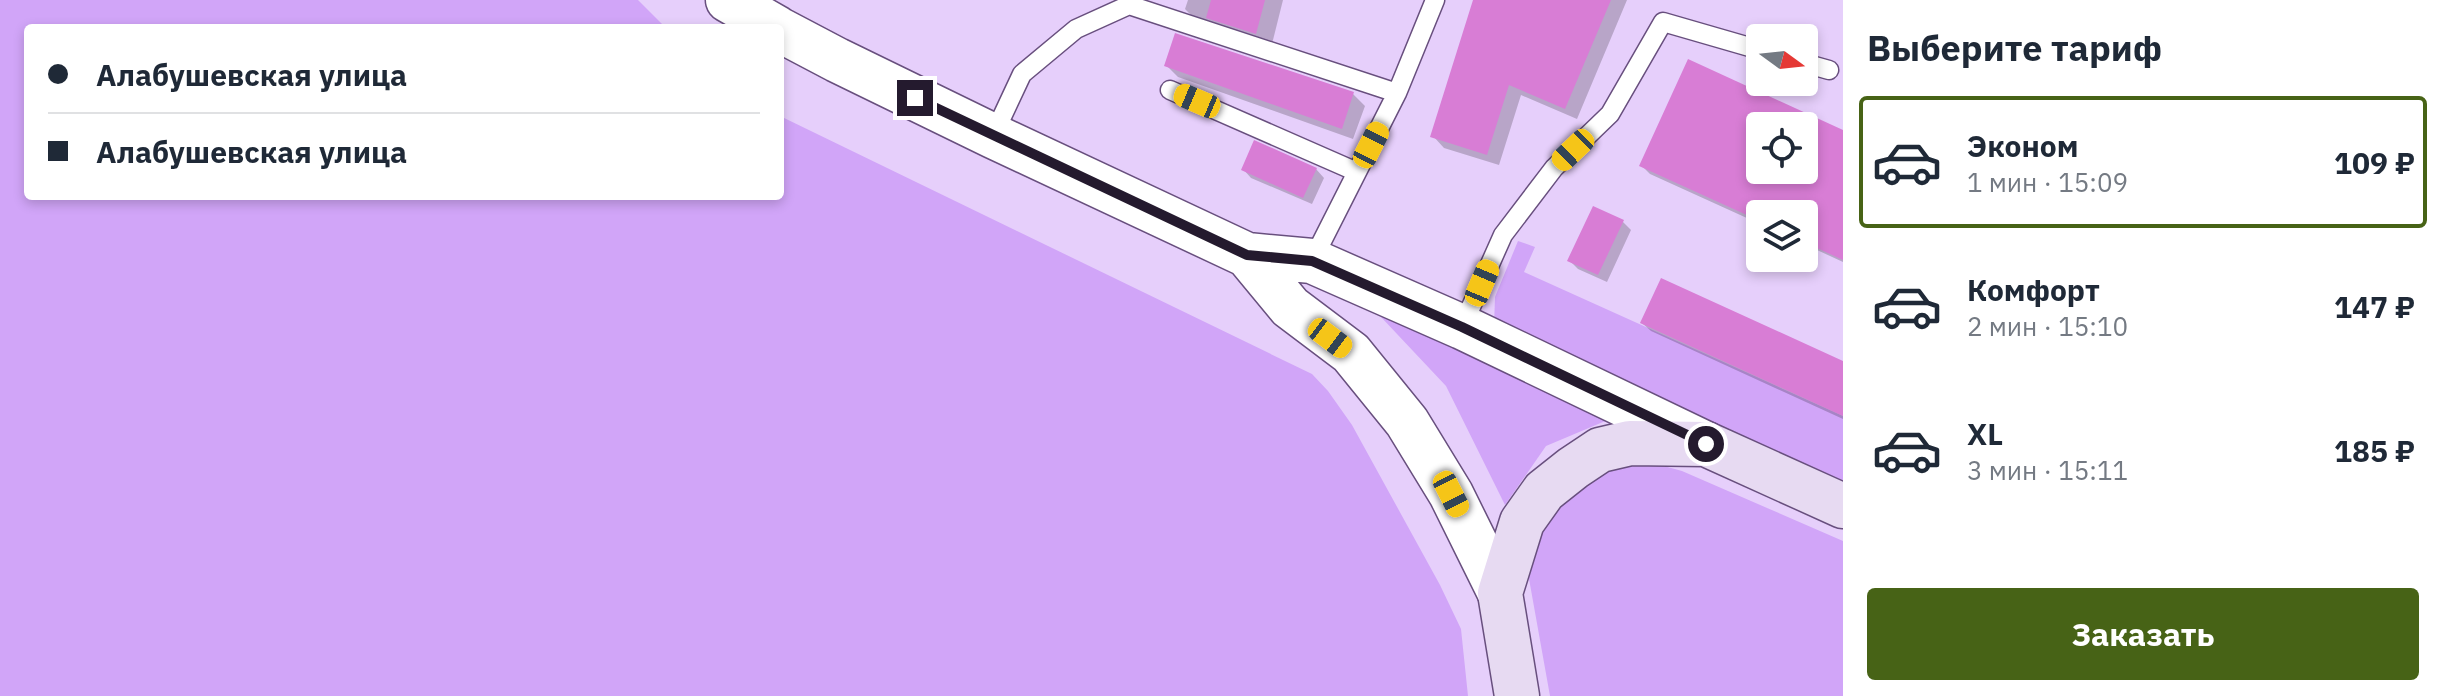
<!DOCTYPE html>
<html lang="ru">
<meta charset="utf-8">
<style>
:root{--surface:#fff;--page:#f2f2f3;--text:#1f2937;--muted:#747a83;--line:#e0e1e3;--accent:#476316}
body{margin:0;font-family:"IBM Plex Sans",sans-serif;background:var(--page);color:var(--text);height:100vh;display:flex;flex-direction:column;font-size:30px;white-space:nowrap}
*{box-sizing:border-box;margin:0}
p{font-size:26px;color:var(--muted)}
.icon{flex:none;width:44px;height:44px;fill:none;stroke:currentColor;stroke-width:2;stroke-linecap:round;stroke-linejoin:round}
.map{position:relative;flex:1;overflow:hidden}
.panel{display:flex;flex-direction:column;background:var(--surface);width:600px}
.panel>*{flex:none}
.hud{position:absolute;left:24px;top:24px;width:760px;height:176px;border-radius:8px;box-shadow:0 4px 12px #0003;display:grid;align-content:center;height:176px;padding:0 24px;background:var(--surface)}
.needle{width:52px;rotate:105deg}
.controls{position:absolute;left:1746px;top:24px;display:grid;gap:16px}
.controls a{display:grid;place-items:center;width:72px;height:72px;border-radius:8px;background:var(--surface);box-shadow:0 4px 12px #0003;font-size:40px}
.end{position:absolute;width:36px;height:36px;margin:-18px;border:10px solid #241a2e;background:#fff;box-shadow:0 0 0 4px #fff}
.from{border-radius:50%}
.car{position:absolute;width:24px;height:48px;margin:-24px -12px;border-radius:10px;box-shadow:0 0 6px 2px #0007;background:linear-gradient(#f5c518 24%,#345 0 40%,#f5c518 0 76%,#345 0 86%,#f5c518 0)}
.hud b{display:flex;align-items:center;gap:28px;height:76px;font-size:30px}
.hud b+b{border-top:2px solid var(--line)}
.hud i{width:20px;height:20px;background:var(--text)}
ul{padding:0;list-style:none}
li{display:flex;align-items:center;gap:24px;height:132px;margin:0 16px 12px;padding:0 8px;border:4px solid transparent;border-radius:8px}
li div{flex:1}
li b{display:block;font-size:30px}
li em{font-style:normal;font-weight:700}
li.current{border-color:var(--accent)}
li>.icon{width:72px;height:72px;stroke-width:1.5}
h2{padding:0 24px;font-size:36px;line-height:96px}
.button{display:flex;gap:16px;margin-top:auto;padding:16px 24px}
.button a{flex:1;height:92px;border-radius:8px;background:var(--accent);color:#fff;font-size:32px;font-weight:700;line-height:92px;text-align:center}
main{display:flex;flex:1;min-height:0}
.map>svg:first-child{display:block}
</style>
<main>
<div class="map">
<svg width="1843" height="696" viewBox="0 0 1843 696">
<rect width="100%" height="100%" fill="#e6cffb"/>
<path fill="#d1a5f8" d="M0 0H638L666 28H28V196H780V116L1312 374 1328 391 1352 425 1440 585 1461 629 1468 696H0Z
M1518 241 1535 247 1524 272 1843 416V484L1494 327 1495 297Z
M1365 300 1622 414 1546 446 1505 505 1446 386Z
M1653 463 1682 471 1843 541V696H1550L1526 562 1546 511 1608 466Z"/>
<path fill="#0003" fill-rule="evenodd" d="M1188 0H1283L1271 48 1200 24 1185 9Z
M1476 0H1627L1577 119 1521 95 1499 165 1444 148 1433 136Z
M1689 62 1843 132V262L1804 244V214H1760V224L1650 174 1642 166ZM1760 126H1804V170H1760Z
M1166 65 1353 94 1365 106 1353 139 1178 77Z
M1243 169H1316L1324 178 1312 204 1251 178Z
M1594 209 1623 222 1631 230 1607 282 1578 269 1570 261Z
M1642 323 1843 363V419L1651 331Z"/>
<path fill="#d87dd5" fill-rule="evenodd" d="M1211 0H1265L1256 34 1206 18Z
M1473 0H1611L1565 109 1509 85 1487 155 1430 137Z
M1175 33 1354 92 1342 129 1164 66Z
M1688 59 1843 130V260L1804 242V214H1760V221L1639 166ZM1760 126H1804V170H1760Z
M1254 140 1317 168 1303 198 1241 170Z
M1593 206 1624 220 1598 275 1567 261Z
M1661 278 1843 361V416L1640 323Z"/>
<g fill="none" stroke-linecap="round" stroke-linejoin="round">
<defs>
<path id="service" d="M1804 63 1829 70
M1170 90 1357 172
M993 136 1022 74 1076 29 1129 5 1397 93
M1312 261 1397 93 1435 0
M1462 327 1503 235 1554 168 1610 114 1663 22 1760 50"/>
<path id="tertiary" d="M728 0 777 28
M780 30 837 60 993 136 1247 255 1312 261 1462 327 1706 444
M1247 255 1290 307 1351 353 1407 422 1451 494 1500 593"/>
<path id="secondary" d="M1517 696 1500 593 1522 522 1544 491 1573 468 1600 450 1630 443 1706 444 1843 506"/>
</defs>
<use href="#service" stroke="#684f7e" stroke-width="21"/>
<use href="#tertiary" stroke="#684f7e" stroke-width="47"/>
<use href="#secondary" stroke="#684f7e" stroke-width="47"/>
<use href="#service" stroke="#fff" stroke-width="18"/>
<use href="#tertiary" stroke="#fff" stroke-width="44"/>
<use href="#secondary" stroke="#e7daf2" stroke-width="44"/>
</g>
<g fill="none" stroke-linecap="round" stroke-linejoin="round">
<path stroke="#241a2e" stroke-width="10" d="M915 98 1247 255 1312 261 1462 327 1706 444"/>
</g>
</svg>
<div class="controls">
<a><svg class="needle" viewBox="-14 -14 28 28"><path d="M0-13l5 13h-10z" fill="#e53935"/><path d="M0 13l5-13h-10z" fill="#747a83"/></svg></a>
<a><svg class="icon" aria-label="locate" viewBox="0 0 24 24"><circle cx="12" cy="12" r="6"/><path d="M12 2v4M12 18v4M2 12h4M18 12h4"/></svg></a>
<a><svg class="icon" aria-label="layers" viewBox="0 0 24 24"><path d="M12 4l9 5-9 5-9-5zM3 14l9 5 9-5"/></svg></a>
</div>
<i class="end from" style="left:1706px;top:444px"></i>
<i class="end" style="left:915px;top:98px"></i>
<i class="car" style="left:1197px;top:101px;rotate:293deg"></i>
<i class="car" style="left:1371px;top:145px;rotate:27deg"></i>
<i class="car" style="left:1573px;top:150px;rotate:226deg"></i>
<i class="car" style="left:1482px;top:283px;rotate:23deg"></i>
<i class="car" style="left:1330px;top:338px;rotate:127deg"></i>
<i class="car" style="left:1451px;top:494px;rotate:153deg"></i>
<div class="hud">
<b><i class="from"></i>Алабушевская улица</b>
<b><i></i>Алабушевская улица</b>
</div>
</div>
<section class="panel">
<h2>Выберите тариф</h2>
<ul>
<li class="current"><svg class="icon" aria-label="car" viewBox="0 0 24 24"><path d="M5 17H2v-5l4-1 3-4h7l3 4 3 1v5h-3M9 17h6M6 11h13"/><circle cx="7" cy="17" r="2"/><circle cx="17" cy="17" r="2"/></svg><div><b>Эконом</b><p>1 мин · 15:09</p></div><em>109 ₽</em></li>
<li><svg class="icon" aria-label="car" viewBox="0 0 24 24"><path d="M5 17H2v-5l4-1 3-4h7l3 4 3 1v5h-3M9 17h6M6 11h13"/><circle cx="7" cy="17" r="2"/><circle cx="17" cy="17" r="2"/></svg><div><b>Комфорт</b><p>2 мин · 15:10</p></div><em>147 ₽</em></li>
<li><svg class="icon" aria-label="car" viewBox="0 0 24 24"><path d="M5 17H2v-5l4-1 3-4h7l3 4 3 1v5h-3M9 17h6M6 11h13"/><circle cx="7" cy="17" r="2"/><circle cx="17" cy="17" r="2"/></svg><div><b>XL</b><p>3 мин · 15:11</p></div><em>185 ₽</em></li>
</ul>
<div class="button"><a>Заказать</a></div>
</section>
</main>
